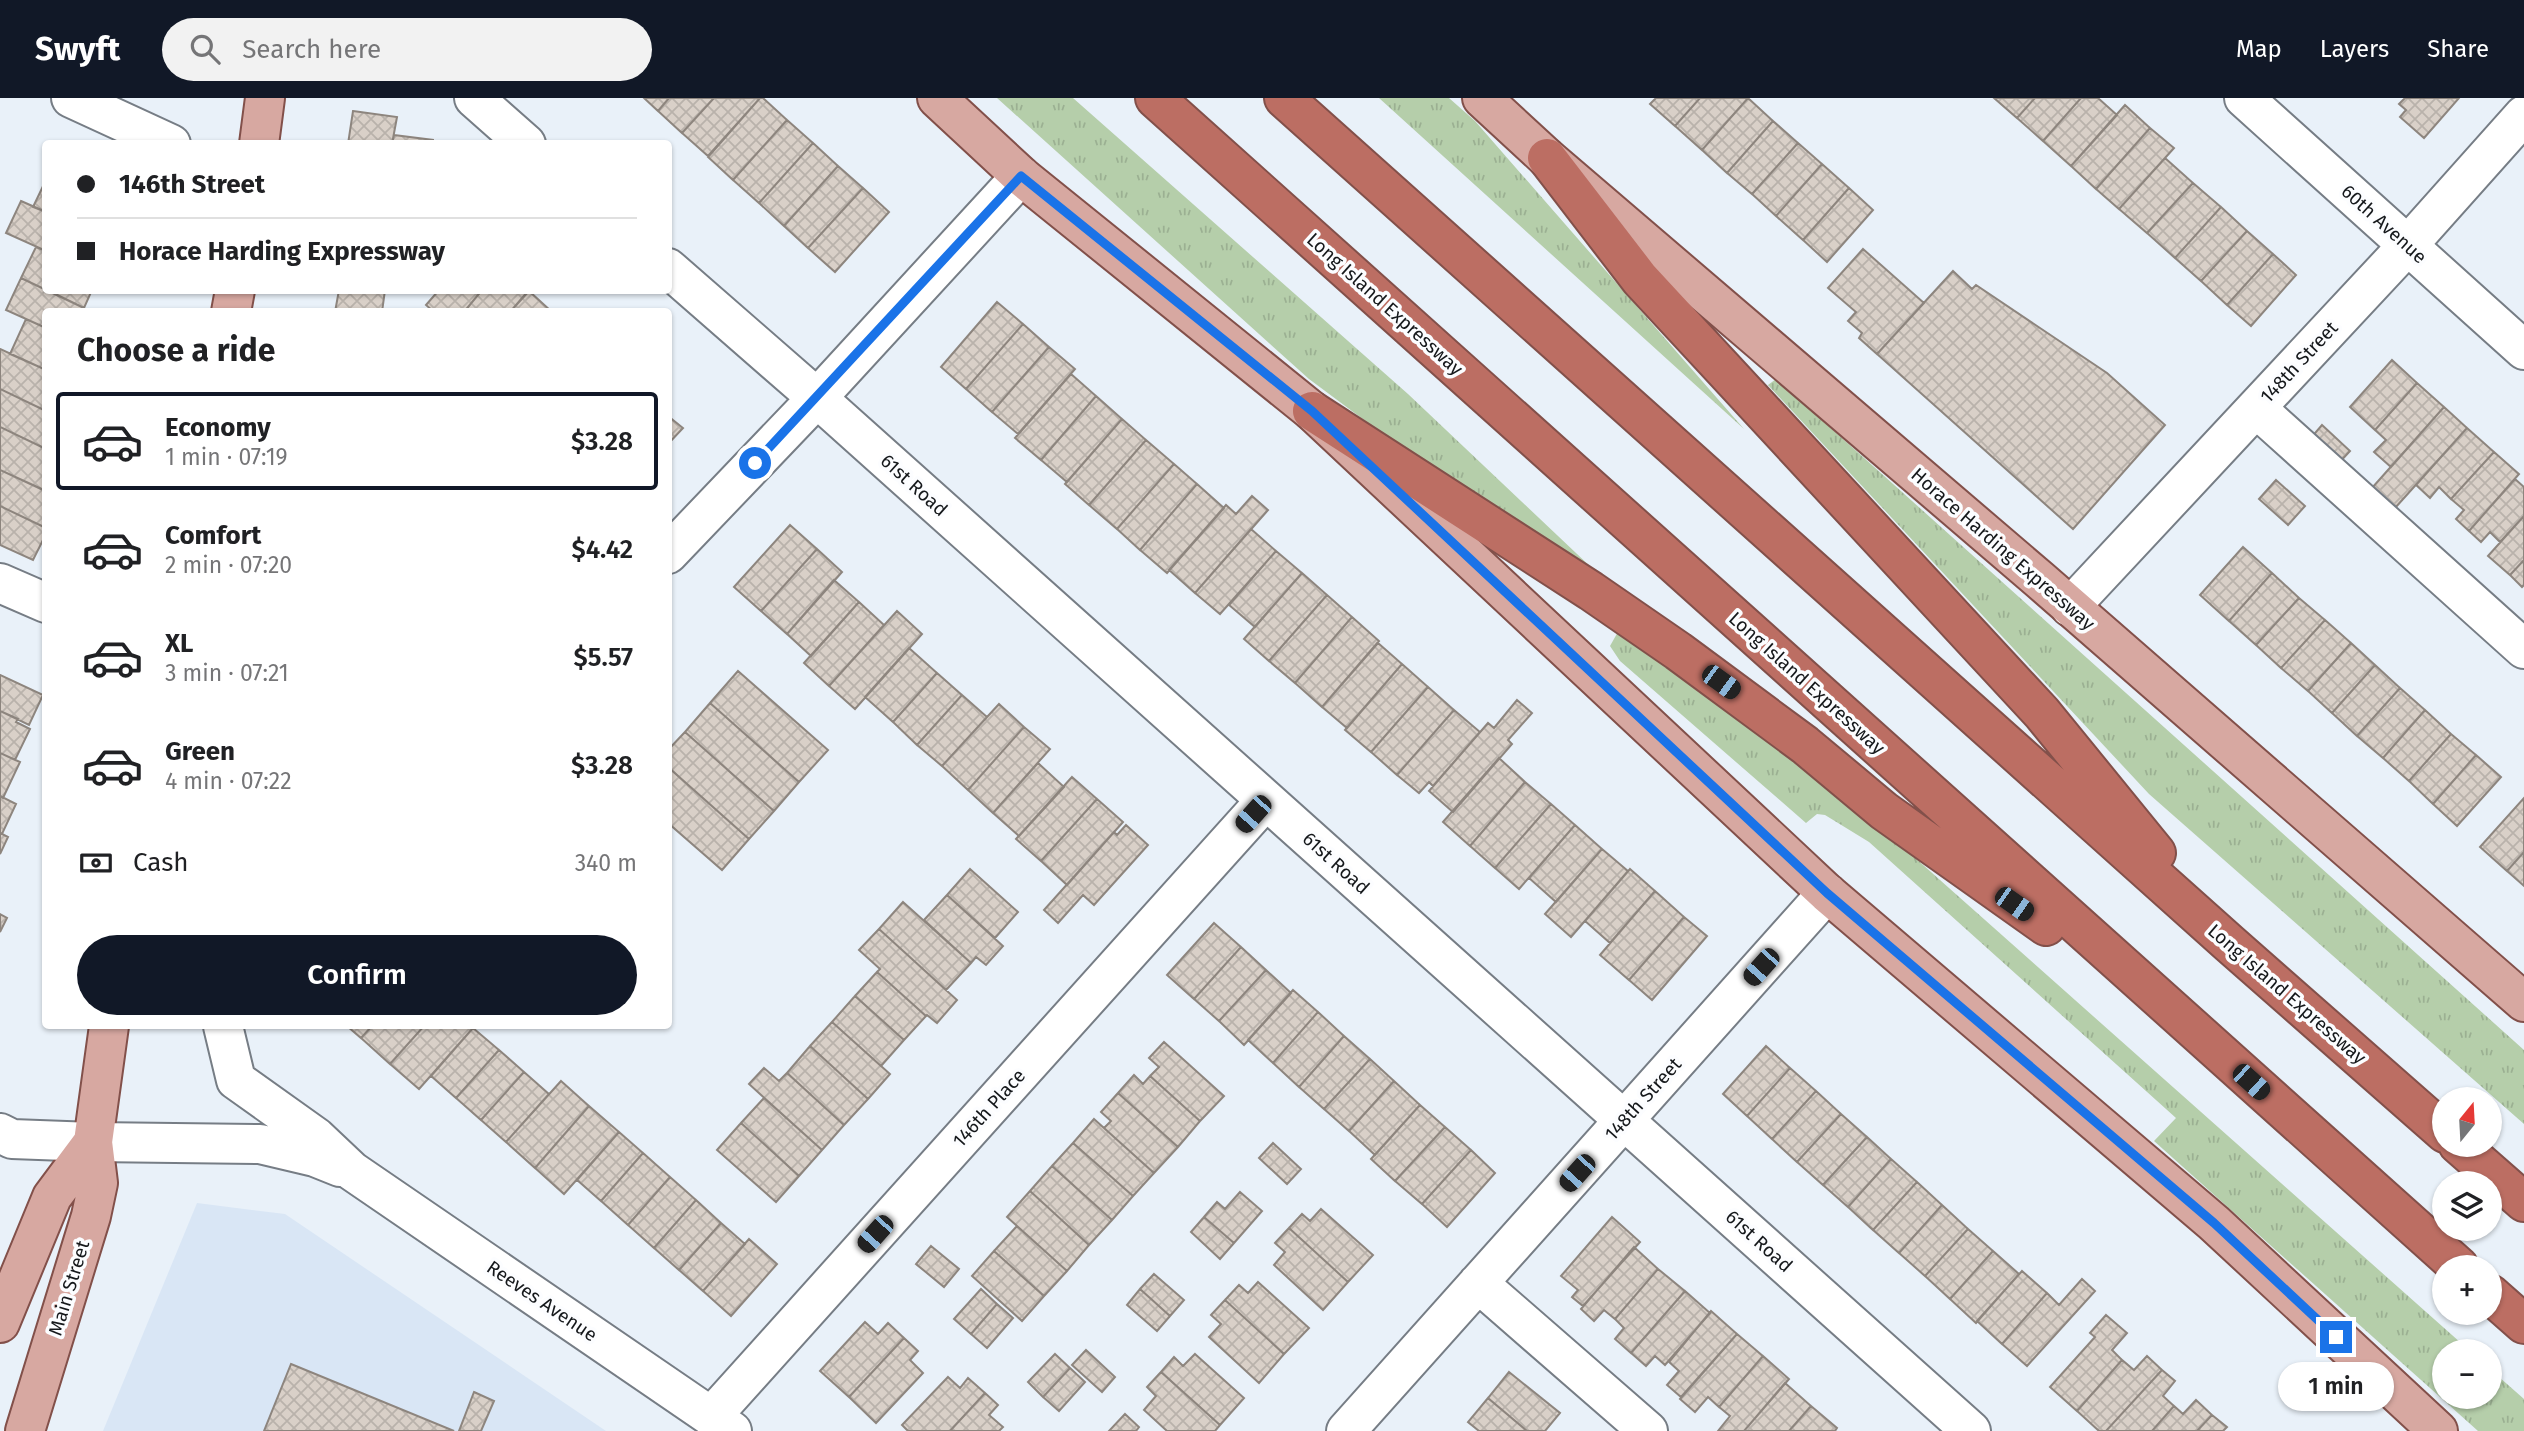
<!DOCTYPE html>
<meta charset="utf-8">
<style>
:root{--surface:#fff;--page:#f2f2f2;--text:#202124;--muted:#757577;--line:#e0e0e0;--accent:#111827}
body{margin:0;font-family:"Fira Sans",sans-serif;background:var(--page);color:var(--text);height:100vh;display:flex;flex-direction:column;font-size:26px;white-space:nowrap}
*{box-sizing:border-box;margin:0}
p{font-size:23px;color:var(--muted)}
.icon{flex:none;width:38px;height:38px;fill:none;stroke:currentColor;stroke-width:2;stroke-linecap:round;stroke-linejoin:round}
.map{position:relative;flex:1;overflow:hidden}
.side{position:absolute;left:42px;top:210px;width:630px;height:721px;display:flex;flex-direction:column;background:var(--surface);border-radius:7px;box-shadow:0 2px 5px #0004}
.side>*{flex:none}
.hud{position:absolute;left:42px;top:42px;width:630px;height:154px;border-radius:7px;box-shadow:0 2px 5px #0004;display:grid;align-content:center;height:154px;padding:0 35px;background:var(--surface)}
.needle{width:46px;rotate:18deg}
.controls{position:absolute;left:2432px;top:989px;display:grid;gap:14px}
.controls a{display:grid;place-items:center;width:70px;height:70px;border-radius:50%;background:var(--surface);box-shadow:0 2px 5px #0004;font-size:35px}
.end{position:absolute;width:32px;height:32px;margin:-16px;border:9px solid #1a73e8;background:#fff;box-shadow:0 0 0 4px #fff}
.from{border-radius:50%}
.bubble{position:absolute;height:49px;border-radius:24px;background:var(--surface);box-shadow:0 2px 5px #0004;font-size:23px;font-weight:600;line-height:49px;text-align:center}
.car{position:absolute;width:21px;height:42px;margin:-21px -10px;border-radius:9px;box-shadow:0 0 5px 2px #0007;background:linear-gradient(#222 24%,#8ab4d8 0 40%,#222 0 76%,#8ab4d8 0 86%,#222 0)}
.hud b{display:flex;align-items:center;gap:24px;height:66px;font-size:26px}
.hud b+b{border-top:2px solid var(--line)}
.hud i{width:18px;height:18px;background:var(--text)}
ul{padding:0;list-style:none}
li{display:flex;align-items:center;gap:21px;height:98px;margin:0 14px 10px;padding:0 21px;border:4px solid transparent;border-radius:7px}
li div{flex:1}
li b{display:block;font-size:26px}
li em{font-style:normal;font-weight:600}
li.on{border-color:var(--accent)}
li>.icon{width:63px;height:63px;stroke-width:1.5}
h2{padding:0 35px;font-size:32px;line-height:84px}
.pay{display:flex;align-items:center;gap:18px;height:77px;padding:0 35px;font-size:26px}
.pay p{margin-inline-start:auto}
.action{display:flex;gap:14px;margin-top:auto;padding:14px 35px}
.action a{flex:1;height:80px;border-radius:42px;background:var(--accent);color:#fff;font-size:28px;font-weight:600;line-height:80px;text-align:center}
header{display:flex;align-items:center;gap:42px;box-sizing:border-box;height:98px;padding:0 35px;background:var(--accent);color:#fff}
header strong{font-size:33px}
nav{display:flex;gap:38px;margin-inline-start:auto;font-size:24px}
.search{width:490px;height:63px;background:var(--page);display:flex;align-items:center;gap:18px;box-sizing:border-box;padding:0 24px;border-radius:38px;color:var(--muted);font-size:26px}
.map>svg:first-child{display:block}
</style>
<header>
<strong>Swyft</strong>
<div class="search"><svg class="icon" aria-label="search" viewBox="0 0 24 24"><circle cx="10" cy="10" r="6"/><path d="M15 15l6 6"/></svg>Search here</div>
<nav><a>Map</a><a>Layers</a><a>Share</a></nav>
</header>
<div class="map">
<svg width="2524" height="1333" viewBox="0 0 2524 1333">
<defs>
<pattern id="grass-tufts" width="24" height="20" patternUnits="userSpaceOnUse" patternTransform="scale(1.75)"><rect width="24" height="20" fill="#b5ceaa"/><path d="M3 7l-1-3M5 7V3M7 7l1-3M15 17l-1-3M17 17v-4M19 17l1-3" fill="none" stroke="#9bb092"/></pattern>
<pattern id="building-cross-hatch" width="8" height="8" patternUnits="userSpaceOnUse" patternTransform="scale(1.75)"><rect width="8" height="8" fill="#d9d0c8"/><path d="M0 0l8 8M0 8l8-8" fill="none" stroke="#b9b2ab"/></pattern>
</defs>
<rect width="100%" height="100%" fill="#e9f1f9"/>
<path fill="#d9e6f5" d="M197 1105 285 1116 606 1333H103Z"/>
<path fill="url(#grass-tufts)" d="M997 0H1073L1408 296 1595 473 1407 354 1309 281Z
M1379 0H1449L1475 23 1744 331Z
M1776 281 2524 952V1026L2149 696 1768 287Z
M1619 532 1788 647 2470 1253H2445V1298H2490V1271L2524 1301V1333H2478L2154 1043 2176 1020 1869 744 1825 717 1817 716 1806 725 1620 563 1610 548Z"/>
<path fill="url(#building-cross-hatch)" stroke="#8d857e" stroke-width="2" d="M644 0H669L658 13Z
M669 0H714L682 35 658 13Z
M714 0H760L708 58 682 35Z
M760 0H763L787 22 733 82 708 59Z
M1656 0H1700L1675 28 1650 6Z
M1700 0H1748L1702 52 1675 28Z
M1748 0 1773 23 1727 75 1702 52Z
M1994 0H2035L2017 20Z
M2035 0H2081L2043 43 2017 20Z
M2081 0H2098L2117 17 2071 68 2043 43Z
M2405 0H2459L2424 40 2400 19 2406 12 2399 6Z
M2125 7 2150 30 2096 91 2071 68Z
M353 13 397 19 392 46H348Z
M787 22 813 45 759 105 733 82Z
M1773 23 1798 45 1752 96 1727 75Z
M2150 30 2174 50 2119 111 2096 91Z
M394 37 433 42V46H392Z
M813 45 838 68 784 128 759 105Z
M1798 45 1822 66 1776 118 1752 96Z
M2165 60 2193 85 2147 135 2119 111Z
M1822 66 1849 90 1803 142 1776 118Z
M838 68 863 90 808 150 784 128Z
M46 82V114L33 109Z
M2193 85 2221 109 2175 160 2147 135Z
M863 90 889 114 835 174 808 150Z
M1849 90 1873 112 1827 164 1803 142Z
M21 103 46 114V153L6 135Z
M2221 109 2247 133 2201 183 2175 160Z
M2247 133 2273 156 2227 207 2201 183Z
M36 149 46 153V192L21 180Z
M1863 151 1924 205 1877 256 1859 240 1862 235 1848 223 1856 214 1828 190Z
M2273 156 2296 177 2251 228 2227 207Z
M1953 173 1972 191 1976 187 2107 275 2165 327 2073 431 1877 256Z
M21 180 84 210 82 214H46V230L6 212Z
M47 192H92L84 210Z
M339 192H385L382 214H335Z
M439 192H482L464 214H434L426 207Z
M482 192H529L510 214H464Z
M529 193 552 214H510Z
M997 204 1023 226 966 291 941 269Z
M26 221 46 230V272L10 256Z
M1023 226 1049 249 992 314 966 291Z
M1049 249 1075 271 1018 336 992 314Z
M0 251 46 272V313L0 291Z
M2392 262 2417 285 2375 332 2350 309Z
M1071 276 1096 298 1041 362 1015 340Z
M2417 285 2444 309 2391 369 2374 354 2386 342 2375 332Z
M0 291 46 313V351L0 329Z
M1096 298 1122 321 1067 384 1041 362Z
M2444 309 2467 330 2395 410 2372 390Z
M668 318 683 330 668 346Z
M1122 321 1146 342 1089 407 1065 386Z
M2322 327 2350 353 2337 367 2310 341Z
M0 329 46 351V388L43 392 0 372Z
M2467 330 2494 354 2451 401 2439 389 2430 400 2416 387Z
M1146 342 1174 366 1117 431 1089 407Z
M2494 354 2519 376 2469 433 2456 421 2464 412 2451 401Z
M1174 366 1197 386 1140 452 1117 431Z
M0 372 46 393V430L0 408Z
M2515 381 2524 389V418L2500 444 2490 434 2481 444 2469 433Z
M2276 382 2305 408 2288 427 2259 401Z
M1197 386 1224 410 1167 475 1140 452Z
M1252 398 1268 412 1195 495 1169 472 1226 407 1236 416Z
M0 408 46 430V436L33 462 0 447Z
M2524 418V462L2510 477 2488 458Z
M790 427 817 451 761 513 734 489Z
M1251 431 1276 453 1220 516 1195 495Z
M2243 449 2272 475 2229 523 2200 497Z
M817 451 842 474 787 536 761 513Z
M1276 453 1302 475 1255 529 1229 507Z
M2524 462V487L2522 489 2510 477Z
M1302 475 1327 497 1269 563 1244 541Z
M2272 475 2299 500 2256 547 2229 523Z
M834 482 859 504 811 558 787 536Z
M1327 497 1352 519 1295 585 1269 563Z
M2299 500 2325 522 2281 570 2256 547Z
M859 504 884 527 829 588 804 565Z
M897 513 922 536 855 611 829 588Z
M1352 519 1379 543 1322 609 1295 585Z
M2325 522 2351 545 2308 593 2281 570Z
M1378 545 1402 566 1347 630 1322 609Z
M2351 545 2375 567 2332 615 2308 593Z
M909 550 937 575 893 624 865 599Z
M1402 566 1428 589 1371 654 1345 632Z
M2375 567 2400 590 2357 638 2332 615Z
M738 573 828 652 799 684 710 605Z
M937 575 962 597 917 647 893 624Z
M0 577 43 597 29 627 0 613Z
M1428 589 1454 612 1397 677 1371 654Z
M2400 590 2425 612 2383 660 2357 638Z
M962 597 987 619 942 668 917 647Z
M1517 602 1532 615 1508 642 1512 646 1453 714 1429 693 1488 625 1494 630Z
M710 605 799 684 774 713 685 634Z
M999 606 1024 629 968 692 942 668Z
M1454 612 1480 634 1433 688 1429 684 1419 695 1397 677Z
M2425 612 2451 636 2409 683 2383 660Z
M0 613 18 621 16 624 30 631 15 662 0 655Z
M1024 629 1050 651 993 715 968 692Z
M685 634 774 713 749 741 668 669V652Z
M2451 636 2476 657 2433 706 2409 683Z
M0 655 20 664 3 700 0 698Z
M2476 657 2501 679 2457 728 2433 706Z
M1499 660 1525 684 1470 748 1443 724Z
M1038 665 1064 689 1019 738 993 715Z
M668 669 749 741 722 772 668 725Z
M1072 679 1097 701 1041 763 1016 741Z
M1525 684 1551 706 1495 770 1470 748Z
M0 698 16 706 2 736 0 735Z
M2524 700V754L2507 773 2480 749Z
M1097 701 1123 724 1067 787 1041 763Z
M1551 706 1575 727 1519 791 1495 770Z
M1126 727 1148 747 1094 807 1083 797 1058 825 1044 812 1114 734 1117 737Z
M1575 727 1602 751 1556 804 1529 780Z
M0 735 8 739 0 756Z
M1602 751 1628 773 1571 839 1545 816Z
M2524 754V788L2507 773Z
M970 771 1018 814 995 840 947 797Z
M1630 771 1655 793 1610 845 1585 823Z
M1655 793 1684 819 1629 882 1600 857Z
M947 797 1003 848 986 867 976 859 971 865 924 822Z
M903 804 971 865 946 892 879 831Z
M0 816 7 820 0 834Z
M1684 819 1707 838 1652 902 1629 882Z
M1214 825 1241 849 1194 901 1167 877Z
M879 831 957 902 937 925 927 917 926 918 877 874 880 871 859 852Z
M1241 849 1266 872 1219 923 1194 901Z
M1266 872 1291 895 1244 947 1219 923Z
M877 874 926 918 904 942 855 898Z
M1293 892 1318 914 1273 965 1248 942Z
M855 898 904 942 881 968 832 924Z
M1318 914 1344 938 1299 989 1273 965Z
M832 924 890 976 868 1001 810 948Z
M347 928H372L361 940Z
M372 928H424L390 966 361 940Z
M424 928H471L473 930 419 991 390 966Z
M473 930 499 952 456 1000 431 978Z
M1344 938 1370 961 1324 1011 1299 989Z
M1164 944 1224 998 1200 1023 1150 978 1159 969 1149 960Z
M810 948 868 1001 844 1027 787 975Z
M1766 948 1790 970 1747 1018 1723 996Z
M499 952 524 974 481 1022 456 1000Z
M1370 961 1394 983 1349 1033 1324 1011Z
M764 970 779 983 787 975 844 1027 822 1052 749 986Z
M1790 970 1816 993 1772 1041 1747 1018Z
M524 974 549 996 506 1044 481 1022Z
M1134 977 1143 986 1150 978 1200 1023 1178 1049 1118 995Z
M561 983 589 1008 535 1070 506 1044Z
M1394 983 1420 1007 1375 1057 1349 1033Z
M1816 993 1841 1016 1797 1064 1772 1041Z
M1118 995 1178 1049 1154 1075 1104 1030 1111 1023 1101 1014Z
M764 1000 822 1052 799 1078 741 1025Z
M1420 1007 1445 1029 1395 1083 1371 1061Z
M589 1008 619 1034 564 1096 535 1070Z
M1841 1016 1867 1039 1823 1087 1797 1064Z
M1094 1021 1154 1075 1133 1098 1073 1045Z
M741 1025 799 1078 776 1104 717 1052Z
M1445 1029 1471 1052 1422 1106 1395 1083Z
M619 1034 643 1055 601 1103 577 1082Z
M1867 1039 1891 1061 1848 1109 1823 1087Z
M1073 1045 1133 1098 1112 1122 1052 1068Z
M1273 1045 1301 1071 1287 1086 1259 1060Z
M1471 1052 1495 1075 1447 1129 1422 1106Z
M643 1055 670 1079 628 1127 601 1103Z
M1891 1061 1917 1084 1873 1132 1848 1109Z
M1052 1068 1112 1122 1089 1147 1030 1093Z
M670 1079 696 1102 654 1150 628 1127Z
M1917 1084 1942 1107 1899 1155 1873 1132Z
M1030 1093 1089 1147 1067 1173 1007 1119Z
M1240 1094 1262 1113 1234 1145 1204 1119 1217 1104 1225 1111Z
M696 1102 721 1125 679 1172 654 1150Z
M1942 1107 1968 1131 1925 1178 1899 1155Z
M1321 1111 1373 1157 1348 1184 1289 1130 1302 1116 1310 1123Z
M1204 1119 1234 1145 1220 1161 1191 1134Z
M1612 1119 1640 1144 1583 1208 1572 1199 1578 1192 1561 1178Z
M721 1125 745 1146 703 1193 679 1172Z
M1017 1128 1067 1173 1044 1198 994 1153Z
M1289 1130 1348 1184 1323 1212 1274 1167 1285 1154 1275 1145Z
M1968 1131 1993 1153 1950 1201 1925 1178Z
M749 1141 777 1166 731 1218 703 1193Z
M931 1148 959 1171 944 1189 916 1166Z
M1634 1149 1658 1171 1615 1221 1604 1212 1594 1223 1581 1211Z
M994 1153 1044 1198 1022 1223 972 1178Z
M1993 1153 2019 1176 1976 1225 1950 1201Z
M1658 1171 1685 1193 1631 1255 1615 1241 1624 1230 1615 1221Z
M2022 1173 2047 1195 2002 1246 1977 1223Z
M1154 1176 1184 1202 1170 1218 1140 1191Z
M2082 1181 2095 1193 2027 1268 2002 1246 2047 1195 2059 1207Z
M1258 1184 1309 1230 1284 1256 1225 1202 1239 1187 1248 1195Z
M981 1191 997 1206 971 1236 954 1221Z
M1140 1191 1170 1218 1157 1233 1127 1207Z
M1685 1193 1710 1215 1665 1267 1655 1258 1646 1268 1631 1255Z
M1225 1202 1284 1256 1259 1285 1209 1239 1221 1226 1211 1217Z
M997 1206 1013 1220 987 1250 971 1236Z
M1711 1213 1737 1236 1681 1299 1667 1287 1679 1273 1669 1264Z
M2106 1217 2127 1235 2112 1252 2122 1262 2077 1313 2050 1289 2095 1239 2090 1235Z
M865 1224 878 1236 888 1225 904 1240 849 1299 820 1273Z
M1737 1236 1763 1258 1719 1309 1708 1299 1695 1314 1680 1301Z
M904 1240 918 1253 910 1262 923 1275 876 1325 849 1299Z
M1086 1252 1115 1279 1102 1294 1072 1267Z
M1055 1256 1070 1270 1043 1299 1028 1284Z
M1195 1256 1244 1300 1220 1327 1161 1274 1174 1259 1183 1268Z
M1763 1258 1789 1281 1744 1333H1718L1730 1318 1719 1309Z
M2147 1258 2162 1272 2106 1333H2099L2077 1313 2122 1262 2134 1272Z
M291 1266 454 1333H264Z
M1070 1270 1085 1284 1059 1313 1043 1299Z
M2162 1272 2175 1283 2163 1298 2174 1308 2152 1333H2106Z
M1161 1274 1220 1327 1215 1333H1167L1144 1312 1156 1298 1147 1289Z
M1509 1274 1560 1315 1545 1333H1527L1488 1300Z
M948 1279 960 1290 968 1280 985 1295 950 1333H908L902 1327Z
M1785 1285 1811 1308 1789 1333H1744Z
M474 1294 494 1303 481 1333H459Z
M985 1295 998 1307 989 1317 1003 1329 999 1333H950Z
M1488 1300 1527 1333H1479L1468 1324Z
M2196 1302 2212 1317 2197 1333H2152L2174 1308 2183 1316Z
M1811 1308 1837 1330 1835 1333H1789Z
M1125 1316 1139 1329 1136 1333H1109Z
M2212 1317 2227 1329 2223 1333H2197Z"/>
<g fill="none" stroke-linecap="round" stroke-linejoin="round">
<defs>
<path id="minor" d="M71 0 171 46
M474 0 526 46
M2244 0 2524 252
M668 170 817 300 1971 1333
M2256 310 2524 551
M668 456 817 300 1021 78
M0 485 46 505
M2070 509 2408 147 2524 17
M223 928 236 982 316 1039 352 1073 732 1333
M0 1035 12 1041 93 1044 260 1046 315 1059 340 1069
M1478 1185 1648 1333
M711 1319 1266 702
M1346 1333 1827 795"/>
<path id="major" d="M937 0 1021 78 1312 313 1827 795 2214 1125 2438 1333
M1482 0 1547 60 2040 482 2524 904
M259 46 265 0
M231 214 235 192
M0 1225 52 1099 93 1044
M25 1333 91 1118 98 1085 93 1044 109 928"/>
<path id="highway" d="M1155 0 2459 1169
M1284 0 2230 846 2445 1035
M1547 60 1640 181 2042 615 2156 755
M1312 313 1591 493 1678 553 1805 647 1884 713 2046 828
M2458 1046 2524 1104
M2490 1196 2524 1226"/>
</defs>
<use href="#minor" stroke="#767d85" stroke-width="42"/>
<use href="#major" stroke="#82504a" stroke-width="42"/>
<use href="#highway" stroke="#82504a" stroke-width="42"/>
<use href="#minor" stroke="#fff" stroke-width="38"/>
<use href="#major" stroke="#d7a8a1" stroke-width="38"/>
<use href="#highway" stroke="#bc6e63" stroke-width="38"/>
</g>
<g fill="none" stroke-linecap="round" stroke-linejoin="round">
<path stroke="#1a73e8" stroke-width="9" d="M755 365 1021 78 1312 313 1827 795 2214 1125 2336 1239"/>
</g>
<g text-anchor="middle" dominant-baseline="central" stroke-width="7" stroke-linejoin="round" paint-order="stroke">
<g font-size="19" fill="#15181b" stroke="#fcfdff">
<text transform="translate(2384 126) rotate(42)">60th Avenue</text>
<text transform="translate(1385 206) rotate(42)">Long Island Expressway</text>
<text transform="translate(2299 264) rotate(-47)">148th Street</text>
<text transform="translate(914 387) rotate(42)">61st Road</text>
<text transform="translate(2003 451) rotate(41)">Horace Harding Expressway</text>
<text transform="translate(1807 585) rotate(42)">Long Island Expressway</text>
<text transform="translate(1336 765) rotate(42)">61st Road</text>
<text transform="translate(2287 896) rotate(41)">Long Island Expressway</text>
<text transform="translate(1643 1001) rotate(-48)">148th Street</text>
<text transform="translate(989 1010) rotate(-48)">146th Place</text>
<text transform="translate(1759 1143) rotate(42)">61st Road</text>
<text transform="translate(69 1190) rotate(-73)">Main Street</text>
<text transform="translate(542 1203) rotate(34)">Reeves Avenue</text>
</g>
</g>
</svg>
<div class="controls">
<a><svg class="needle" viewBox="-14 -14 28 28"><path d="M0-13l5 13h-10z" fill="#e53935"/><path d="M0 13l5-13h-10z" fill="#757577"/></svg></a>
<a><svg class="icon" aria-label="layers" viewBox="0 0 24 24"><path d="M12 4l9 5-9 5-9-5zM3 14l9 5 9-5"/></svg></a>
<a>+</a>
<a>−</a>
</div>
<i class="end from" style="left:755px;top:365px"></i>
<i class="end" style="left:2336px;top:1239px"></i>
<div class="bubble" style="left:2278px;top:1264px;width:116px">1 min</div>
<i class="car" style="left:1721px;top:584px;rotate:126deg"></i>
<i class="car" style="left:1253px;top:716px;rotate:222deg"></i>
<i class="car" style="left:2014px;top:806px;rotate:125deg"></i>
<i class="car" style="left:1761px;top:869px;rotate:222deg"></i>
<i class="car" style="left:2251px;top:984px;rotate:132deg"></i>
<i class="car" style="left:1577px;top:1075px;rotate:222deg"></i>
<i class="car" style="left:875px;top:1136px;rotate:222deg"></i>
<div class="hud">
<b><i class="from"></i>146th Street</b>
<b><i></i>Horace Harding Expressway</b>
</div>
<section class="side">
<h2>Choose a ride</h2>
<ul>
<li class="on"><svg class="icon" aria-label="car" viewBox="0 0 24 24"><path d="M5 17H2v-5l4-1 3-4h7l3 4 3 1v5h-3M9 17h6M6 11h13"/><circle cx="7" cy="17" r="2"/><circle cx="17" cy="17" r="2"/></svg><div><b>Economy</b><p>1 min · 07:19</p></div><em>$3.28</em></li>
<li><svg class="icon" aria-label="car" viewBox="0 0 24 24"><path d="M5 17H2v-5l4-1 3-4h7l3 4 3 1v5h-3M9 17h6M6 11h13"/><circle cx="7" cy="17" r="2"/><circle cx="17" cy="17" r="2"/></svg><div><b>Comfort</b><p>2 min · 07:20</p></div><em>$4.42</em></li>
<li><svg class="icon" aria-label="car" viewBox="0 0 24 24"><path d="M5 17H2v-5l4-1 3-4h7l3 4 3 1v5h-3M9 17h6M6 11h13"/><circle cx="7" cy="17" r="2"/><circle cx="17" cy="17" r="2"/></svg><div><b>XL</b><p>3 min · 07:21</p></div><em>$5.57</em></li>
<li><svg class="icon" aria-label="car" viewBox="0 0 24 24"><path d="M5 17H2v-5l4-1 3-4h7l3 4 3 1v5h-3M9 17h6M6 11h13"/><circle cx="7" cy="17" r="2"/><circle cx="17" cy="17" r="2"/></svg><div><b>Green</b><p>4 min · 07:22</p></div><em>$3.28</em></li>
</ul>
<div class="pay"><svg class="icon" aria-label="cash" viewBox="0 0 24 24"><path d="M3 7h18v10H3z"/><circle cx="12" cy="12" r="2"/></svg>Cash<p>340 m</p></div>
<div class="action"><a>Confirm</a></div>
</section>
</div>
